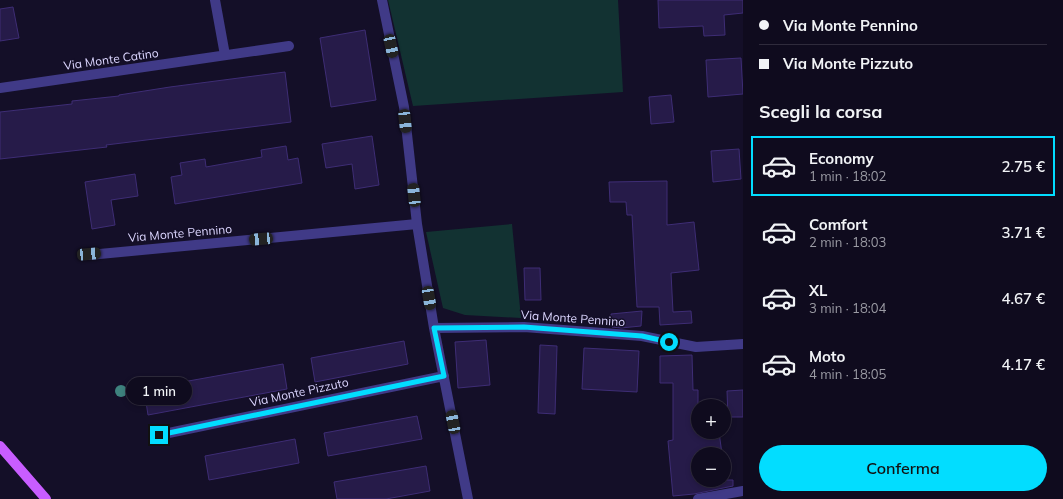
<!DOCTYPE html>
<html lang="it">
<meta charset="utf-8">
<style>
:root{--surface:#0f0b1e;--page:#181427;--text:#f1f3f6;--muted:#9b9ba4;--line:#2f2b3c;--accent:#02ddff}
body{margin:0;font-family:Mulish,sans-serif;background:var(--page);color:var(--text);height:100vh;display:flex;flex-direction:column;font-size:15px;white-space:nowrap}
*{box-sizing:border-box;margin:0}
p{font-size:13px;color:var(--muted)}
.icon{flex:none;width:22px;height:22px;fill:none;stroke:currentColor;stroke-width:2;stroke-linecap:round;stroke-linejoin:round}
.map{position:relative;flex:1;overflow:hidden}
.details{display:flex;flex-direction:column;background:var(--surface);width:320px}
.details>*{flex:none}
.top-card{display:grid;align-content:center;height:88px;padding:0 16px;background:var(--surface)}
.fabs{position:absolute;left:691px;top:399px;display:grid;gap:8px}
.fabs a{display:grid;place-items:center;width:40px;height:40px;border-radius:50%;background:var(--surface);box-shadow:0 2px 6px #0003,0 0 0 1px var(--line);font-size:20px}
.end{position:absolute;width:18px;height:18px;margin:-9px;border:5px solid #02ddff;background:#111;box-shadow:0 0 0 2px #111}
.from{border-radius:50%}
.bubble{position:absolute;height:28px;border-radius:14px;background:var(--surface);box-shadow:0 2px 6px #0003,0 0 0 1px var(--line);font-size:13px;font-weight:600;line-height:28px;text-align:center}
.car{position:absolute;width:12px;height:24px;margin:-12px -6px;border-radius:5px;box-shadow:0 0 3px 1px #0007;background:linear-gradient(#222 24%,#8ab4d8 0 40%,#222 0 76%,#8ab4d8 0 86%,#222 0)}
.top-card b{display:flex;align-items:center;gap:14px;height:38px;font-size:15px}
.top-card b+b{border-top:1px solid var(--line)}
.top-card i{width:10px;height:10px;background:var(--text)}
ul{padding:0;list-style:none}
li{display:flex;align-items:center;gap:12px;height:60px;margin:0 8px 6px;padding:0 8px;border:2px solid transparent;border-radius:0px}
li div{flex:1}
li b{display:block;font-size:15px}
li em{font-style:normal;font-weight:600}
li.active{border-color:var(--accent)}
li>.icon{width:36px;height:36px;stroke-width:1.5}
h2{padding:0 16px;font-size:18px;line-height:48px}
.primary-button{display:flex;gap:8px;margin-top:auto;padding:8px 16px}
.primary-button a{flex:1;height:46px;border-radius:24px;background:var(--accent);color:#111;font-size:16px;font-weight:600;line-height:46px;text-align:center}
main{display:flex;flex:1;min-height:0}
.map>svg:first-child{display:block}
</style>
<main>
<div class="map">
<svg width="743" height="499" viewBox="0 0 743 499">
<rect width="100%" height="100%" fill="#140f28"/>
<path fill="#123232" d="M388 0H618L623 92 413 106Z
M512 224 521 318 465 315 443 308 426 232Z"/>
<path fill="#261b49" stroke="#3e2d75" d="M658 0H743V13L724 15 725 35 704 36 703 26 659 28Z
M13 7 19 38 0 41V9Z
M365 30 376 100 331 107 320 38Z
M741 58 743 94 708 97 706 60Z
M285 72 291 122 106 145 107 147 0 159V112L72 104V101L119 96V95L170 87Z
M671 95 674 122 651 124 649 97Z
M372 136 379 185 355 189 352 164 326 168 322 144Z
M286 146 288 160 298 158 302 183 175 204 171 177 182 175 180 163 205 159 206 167 262 157 261 150Z
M739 149 741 179 713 182 711 151Z
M135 174 138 196 111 200 115 225 92 229 85 182Z
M667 181V225L694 222 699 270 671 273 673 312 691 311 692 323 660 325 659 307H637L632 215H627L626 202H610L609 182Z
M524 268H540L541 300H525Z
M642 311 641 326 621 328 612 327 611 314Z
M486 340 490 385 458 388 455 342Z
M404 341 408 364 315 382 311 358Z
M540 345 557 346 555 414 538 413Z
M584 348 639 351 637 392 582 389Z
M692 355 693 390H698V432H719L722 454H695L698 480H733V486L694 494 673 496 668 441 673 440V383H660V356Z
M283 364 287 389 148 415 144 389Z
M743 390V417H728L727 391Z
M417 416 422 439 328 456 324 433Z
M295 439 299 463 209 480 205 456Z
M426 466 430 491 386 499H337L334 482Z"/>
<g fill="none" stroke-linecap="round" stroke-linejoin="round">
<path stroke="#403a87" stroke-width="10" d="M215 0 225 55
M382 0 404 107 417 224 434 328 524 327 642 336 696 347 743 344
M0 88 289 46
M89 255 417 224
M434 328 468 499
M159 435 444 376
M698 499 743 491"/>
<path stroke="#c85dff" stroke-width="10" d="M0 446 46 499"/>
</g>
<circle fill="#3e827e" cx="121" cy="391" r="6"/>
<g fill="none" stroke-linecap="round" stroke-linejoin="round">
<path stroke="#02ddff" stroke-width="5" d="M159 435 444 376 434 328 524 327 642 336 669 342"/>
</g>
<g text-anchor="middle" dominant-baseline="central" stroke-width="3" stroke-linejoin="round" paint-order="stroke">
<g font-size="12" fill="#dcd6ff" stroke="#140f28">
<text transform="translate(111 59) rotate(-8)">Via Monte Catino</text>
<text transform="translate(180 233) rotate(-5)">Via Monte Pennino</text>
<text transform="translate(573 318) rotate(4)">Via Monte Pennino</text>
<text transform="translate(299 392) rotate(-12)">Via Monte Pizzuto</text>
</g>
</g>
</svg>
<div class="fabs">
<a>+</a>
<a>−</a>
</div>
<i class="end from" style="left:669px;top:342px"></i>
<i class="end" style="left:159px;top:435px"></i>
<div class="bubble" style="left:126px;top:377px;width:66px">1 min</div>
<i class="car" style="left:391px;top:46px;rotate:168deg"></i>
<i class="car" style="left:405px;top:121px;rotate:174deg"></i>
<i class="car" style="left:414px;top:195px;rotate:354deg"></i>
<i class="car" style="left:261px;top:239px;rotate:265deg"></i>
<i class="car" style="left:89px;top:254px;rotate:85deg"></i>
<i class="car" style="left:429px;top:298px;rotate:170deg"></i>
<i class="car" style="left:453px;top:422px;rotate:349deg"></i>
</div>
<section class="details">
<div class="top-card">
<b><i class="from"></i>Via Monte Pennino</b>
<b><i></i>Via Monte Pizzuto</b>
</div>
<h2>Scegli la corsa</h2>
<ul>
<li class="active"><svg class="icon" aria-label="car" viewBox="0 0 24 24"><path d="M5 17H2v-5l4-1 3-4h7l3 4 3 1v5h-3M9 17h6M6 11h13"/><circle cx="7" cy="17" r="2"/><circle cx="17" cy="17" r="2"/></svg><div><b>Economy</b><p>1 min · 18:02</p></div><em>2.75 €</em></li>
<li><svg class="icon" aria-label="car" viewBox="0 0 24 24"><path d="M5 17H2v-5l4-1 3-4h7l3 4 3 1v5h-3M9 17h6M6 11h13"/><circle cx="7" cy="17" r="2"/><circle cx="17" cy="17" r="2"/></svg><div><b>Comfort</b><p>2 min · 18:03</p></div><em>3.71 €</em></li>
<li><svg class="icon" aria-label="car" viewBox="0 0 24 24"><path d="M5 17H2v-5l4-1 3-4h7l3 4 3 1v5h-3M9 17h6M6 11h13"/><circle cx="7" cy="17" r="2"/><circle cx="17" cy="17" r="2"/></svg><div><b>XL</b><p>3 min · 18:04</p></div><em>4.67 €</em></li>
<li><svg class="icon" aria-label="car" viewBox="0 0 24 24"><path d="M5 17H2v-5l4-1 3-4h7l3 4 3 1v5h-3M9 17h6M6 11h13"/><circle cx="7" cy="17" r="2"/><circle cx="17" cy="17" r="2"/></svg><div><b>Moto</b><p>4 min · 18:05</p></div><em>4.17 €</em></li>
</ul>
<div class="primary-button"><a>Conferma</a></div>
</section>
</main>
